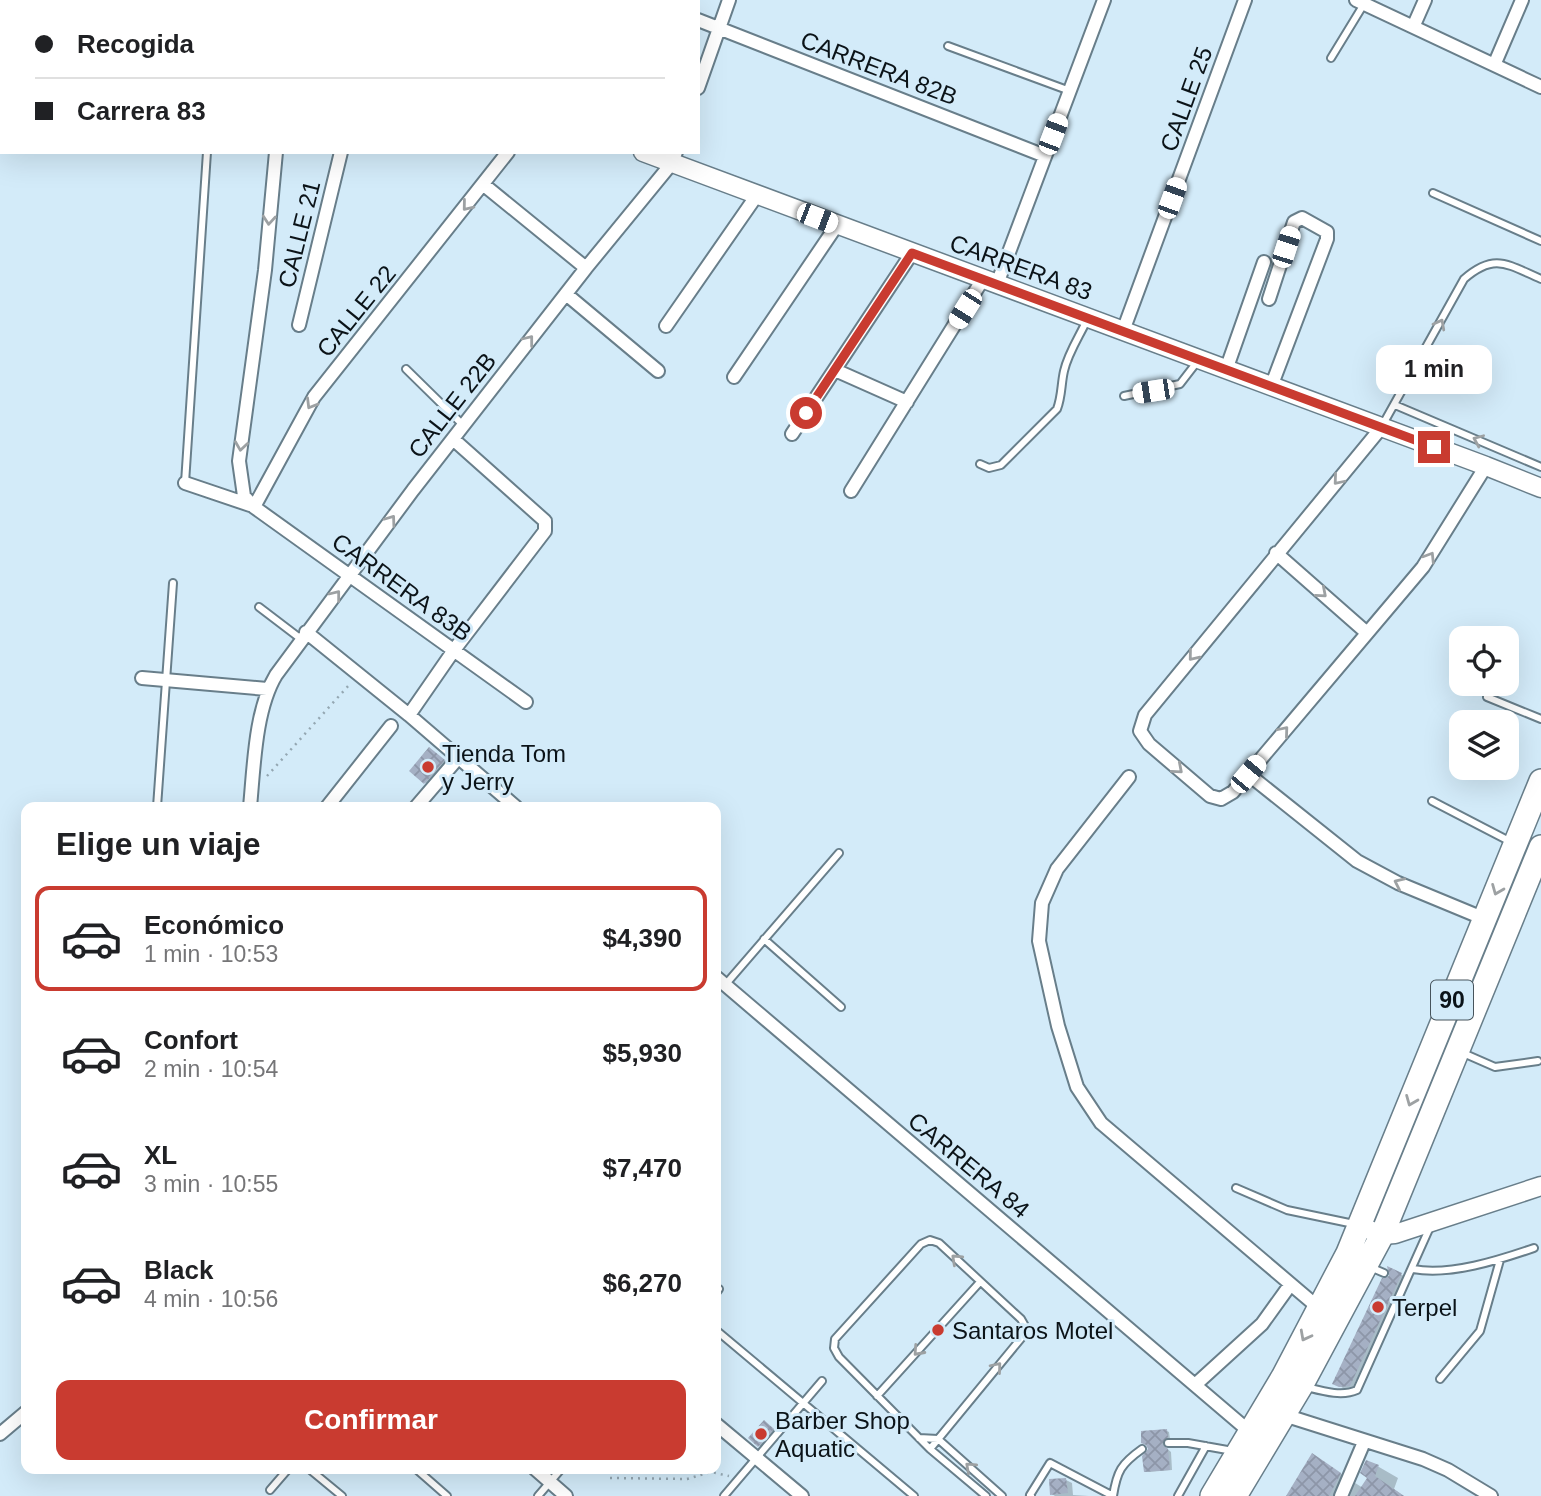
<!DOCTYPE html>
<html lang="es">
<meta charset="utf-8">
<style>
:root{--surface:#fff;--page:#f6f6f6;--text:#202124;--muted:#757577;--line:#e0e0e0;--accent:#c93b30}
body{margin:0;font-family:Helvetica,sans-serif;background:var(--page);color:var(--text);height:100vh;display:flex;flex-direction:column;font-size:26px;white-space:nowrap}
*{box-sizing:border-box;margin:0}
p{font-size:23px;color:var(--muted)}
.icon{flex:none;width:38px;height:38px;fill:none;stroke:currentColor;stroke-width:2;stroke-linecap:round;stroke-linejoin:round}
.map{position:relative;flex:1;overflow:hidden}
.side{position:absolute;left:21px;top:802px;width:700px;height:672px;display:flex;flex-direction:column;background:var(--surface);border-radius:14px;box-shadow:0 7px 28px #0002}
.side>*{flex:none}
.guide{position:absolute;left:0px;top:0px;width:700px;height:154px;box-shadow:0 7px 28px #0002;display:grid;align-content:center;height:154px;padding:0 35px;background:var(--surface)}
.controls{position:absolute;left:1449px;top:626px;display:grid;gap:14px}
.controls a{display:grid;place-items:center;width:70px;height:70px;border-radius:14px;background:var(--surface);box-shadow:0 7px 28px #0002;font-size:35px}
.end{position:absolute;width:32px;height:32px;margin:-16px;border:9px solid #c93b30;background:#fff;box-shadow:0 0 0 4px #fff}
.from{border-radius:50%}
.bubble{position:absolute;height:49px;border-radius:14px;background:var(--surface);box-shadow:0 7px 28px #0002;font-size:23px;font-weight:600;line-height:49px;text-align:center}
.car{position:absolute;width:21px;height:42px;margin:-21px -10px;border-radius:9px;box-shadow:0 0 5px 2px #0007;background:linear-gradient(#fff 24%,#345 0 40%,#fff 0 76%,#345 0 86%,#fff 0)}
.guide b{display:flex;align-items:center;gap:24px;height:66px;font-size:26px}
.guide b+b{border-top:2px solid var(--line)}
.guide i{width:18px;height:18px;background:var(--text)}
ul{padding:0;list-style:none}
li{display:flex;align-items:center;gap:21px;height:105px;margin:0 14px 10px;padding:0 21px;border:4px solid transparent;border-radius:14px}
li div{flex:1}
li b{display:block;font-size:26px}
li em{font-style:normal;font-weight:600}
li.current{border-color:var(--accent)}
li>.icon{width:63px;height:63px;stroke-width:1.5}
h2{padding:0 35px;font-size:32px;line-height:84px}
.action{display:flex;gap:14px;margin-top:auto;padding:14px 35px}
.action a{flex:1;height:80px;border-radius:14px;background:var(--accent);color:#fff;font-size:28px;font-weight:600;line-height:80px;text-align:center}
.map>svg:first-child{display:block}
</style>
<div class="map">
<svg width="1541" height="1496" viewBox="0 0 1541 1496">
<defs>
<pattern id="building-cross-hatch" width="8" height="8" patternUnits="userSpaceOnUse" patternTransform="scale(1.75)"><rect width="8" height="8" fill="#a5b0c4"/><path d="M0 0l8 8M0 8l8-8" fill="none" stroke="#8d96a8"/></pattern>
</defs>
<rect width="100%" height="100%" fill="#d3ebf9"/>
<path fill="#0003" d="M435 753 450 765 431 786 425 783Z
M1390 1269 1404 1276 1353 1387 1343 1388 1335 1383 1391 1277Z
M765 1422 779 1433 765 1450 750 1438Z
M1167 1431 1169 1432 1170 1439 1164 1446 1171 1452 1172 1470 1148 1472 1145 1471Z
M1313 1456 1363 1488 1369 1478 1367 1462 1379 1467 1398 1478 1394 1489 1404 1496H1288Z
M1066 1480 1072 1483 1073 1495 1089 1496H1055L1052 1494Z"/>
<path fill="url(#building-cross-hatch)" d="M429 747 445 760 424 784 409 771Z
M1387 1266 1402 1273 1350 1386 1339 1387 1332 1384 1382 1278 1389 1276Z
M764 1420 774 1429 758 1447 748 1438Z
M1167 1429 1168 1437 1162 1444 1168 1449 1170 1470 1144 1472 1142 1456 1148 1449 1146 1445 1141 1443V1431Z
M1312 1453 1341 1473 1329 1496H1286Z
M1366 1460 1379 1465 1375 1476 1404 1496H1355L1367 1478 1360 1473Z
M1066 1478 1068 1493 1050 1495 1049 1479Z"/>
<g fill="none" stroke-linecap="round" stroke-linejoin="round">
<defs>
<path id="lane" d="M948 46 1070 91
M1331 58 1364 4
M1433 193 1541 241
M406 369 463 425
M1124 396 1180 384 1197 362
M1395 405 1541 467
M1382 426 1464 279C1495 252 1508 265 1541 279
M980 464 989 468 1001 465 1057 409C1062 396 1061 384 1064 371 1068 353 1079 337 1087 320
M185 483 207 152
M259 607 301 639
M1487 697 1541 719
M1432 801 1511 842
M157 807 173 583
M764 939 841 1007
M725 985 839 853
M1463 1053 1495 1067 1538 1061
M1236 1188 1287 1210 1354 1224
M1370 1267 1384 1273
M1413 1269C1450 1276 1499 1260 1534 1248
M716 1293 719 1289
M716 1330 914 1496
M1440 1379 1480 1331 1500 1260
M1306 1387C1322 1391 1342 1397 1357 1390L1430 1227
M877 1396 980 1282
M919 1438 938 1439 1002 1496
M1168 1443H1188L1233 1451
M930 1449 1023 1336 1025 1326 1021 1319 939 1243 930 1240 921 1244 835 1339 834 1348 839 1357 930 1449 986 1496
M308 1468 342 1496
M415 1468 447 1496
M270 1490 289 1468
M538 1496 562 1468
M724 1496 822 1381
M1031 1496 1030 1495 1050 1463 1113 1496
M1113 1496C1117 1471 1121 1464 1142 1449
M1178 1496 1206 1446"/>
<path id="street" d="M0 0 2 6
M189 0 199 2
M647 0 651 2
M1356 0 1541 87
M382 2V0
M518 2 519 0
M698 20 1045 156
M1414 25 1425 0
M1495 63 1522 0
M0 66 2 65
M698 88 729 0
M276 152 265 270 239 461 244 496 254 507 526 702
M484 185 586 268
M997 284 1104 0
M566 294 658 371
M1269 299 1294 222 1302 218 1327 232V239L1271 387
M299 325 341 152
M666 326 757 195
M1123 331 1245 0
M835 370 907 402
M1226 370 1264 262
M734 377 837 225
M1381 428 1145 715 1140 731 1149 744 1210 796 1221 799 1233 792 1423 567 1486 466
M792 434 912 253
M185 483 250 505
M851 491 983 279
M254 507 314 397 508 152
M1276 553 1367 633
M306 632 409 715 516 807
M142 678 267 689
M409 715 454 650 545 531V521L453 439
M1248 774 1357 861 1398 883 1485 919
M1129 777 1057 869 1042 903 1039 941 1058 1026 1077 1087 1101 1123 1320 1309
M250 807C254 766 255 710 276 675L413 490 586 268 672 163 676 152
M327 807 391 726
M416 807 458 758
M716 977 1250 1432
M1195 1385 1262 1324 1290 1285
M1284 1415 1423 1459 1448 1470 1491 1496
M716 1424 802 1496
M0 1434 26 1412
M534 1468 566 1496
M1341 1496 1364 1442"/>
<path id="secondary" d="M287 0 288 2
M643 152 1486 466 1541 488
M1360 1226 1382 1235 1395 1234 1541 1186"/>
<path id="highway" d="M1212 1496 1283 1377 1348 1253 1541 781
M1235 1496 1301 1386 1382 1235 1541 847"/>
</defs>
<use href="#lane" stroke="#687e8a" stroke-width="10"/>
<use href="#street" stroke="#687e8a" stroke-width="16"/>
<use href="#secondary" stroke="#687e8a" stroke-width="21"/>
<use href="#highway" stroke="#687e8a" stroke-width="26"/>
<path stroke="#94a7b2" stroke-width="2.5" stroke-dasharray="2 5" stroke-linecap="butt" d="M267 776 349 685
M610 1478 687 1479 711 1472 729 1476"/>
<use href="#lane" stroke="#fff" stroke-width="6"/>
<use href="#street" stroke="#fff" stroke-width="12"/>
<use href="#secondary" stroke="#fff" stroke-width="18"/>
<use href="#highway" stroke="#fff" stroke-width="23"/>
</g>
<defs><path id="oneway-chevron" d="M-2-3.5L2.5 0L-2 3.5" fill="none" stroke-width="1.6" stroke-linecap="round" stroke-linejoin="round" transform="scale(1.75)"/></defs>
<g stroke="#9da1a3">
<use href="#oneway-chevron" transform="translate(467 206) rotate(129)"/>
<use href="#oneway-chevron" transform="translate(269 220) rotate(95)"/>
<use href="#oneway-chevron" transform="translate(1440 324) rotate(-62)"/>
<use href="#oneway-chevron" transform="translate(529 340) rotate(-52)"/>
<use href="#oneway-chevron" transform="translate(311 404) rotate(121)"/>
<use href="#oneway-chevron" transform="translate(1478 440) rotate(-157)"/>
<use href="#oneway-chevron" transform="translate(241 446) rotate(98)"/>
<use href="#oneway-chevron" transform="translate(1338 480) rotate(130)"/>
<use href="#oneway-chevron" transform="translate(391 520) rotate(-54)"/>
<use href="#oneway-chevron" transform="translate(1430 557) rotate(-58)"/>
<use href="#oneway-chevron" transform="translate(1322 593) rotate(41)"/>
<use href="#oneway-chevron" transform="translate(336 595) rotate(-52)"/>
<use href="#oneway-chevron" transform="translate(1193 656) rotate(129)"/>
<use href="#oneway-chevron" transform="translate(1284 731) rotate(-50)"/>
<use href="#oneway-chevron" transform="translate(1178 769) rotate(41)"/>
<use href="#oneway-chevron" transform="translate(1399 883) rotate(-155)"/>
<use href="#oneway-chevron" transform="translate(1497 890) rotate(112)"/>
<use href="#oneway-chevron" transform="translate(1411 1101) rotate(112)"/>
<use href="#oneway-chevron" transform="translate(956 1259) rotate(-137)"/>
<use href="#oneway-chevron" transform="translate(1305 1336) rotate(118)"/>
<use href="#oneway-chevron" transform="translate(918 1351) rotate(132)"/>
<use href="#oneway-chevron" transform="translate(997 1367) rotate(-50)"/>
<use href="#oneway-chevron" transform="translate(970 1467) rotate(-138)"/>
</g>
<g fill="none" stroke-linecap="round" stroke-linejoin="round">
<path stroke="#c93b30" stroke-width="9" d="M806 413 912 253 1434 447"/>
</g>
<g fill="#c93b30" stroke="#d3ebf9" stroke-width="2.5">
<circle cx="428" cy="767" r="7"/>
<circle cx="1378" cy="1307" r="7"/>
<circle cx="938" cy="1330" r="7"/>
<circle cx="761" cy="1434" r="7"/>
</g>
<g text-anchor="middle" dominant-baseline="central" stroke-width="6" stroke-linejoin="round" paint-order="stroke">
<rect fill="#d3ebf9" stroke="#47545c" stroke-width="2" x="1431" y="980.5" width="42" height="39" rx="5"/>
<g font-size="23" font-weight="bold" fill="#0b1318">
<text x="1452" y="1000">90</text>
</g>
<g font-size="24" fill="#0b1318" stroke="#d3ebf9">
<text transform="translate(879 68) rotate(21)">CARRERA 82B</text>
<text transform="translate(1186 99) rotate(-70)">CALLE 25</text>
<text transform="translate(299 234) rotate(-76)">CALLE 21</text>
<text transform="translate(1021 267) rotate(20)">CARRERA 83</text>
<text transform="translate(356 311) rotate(-51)">CALLE 22</text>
<text transform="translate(452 405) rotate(-52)">CALLE 22B</text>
<text transform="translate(402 587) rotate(36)">CARRERA 83B</text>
<text transform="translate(969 1165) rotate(40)">CARRERA 84</text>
</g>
<g font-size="24" fill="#0b1318" stroke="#d3ebf9" text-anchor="start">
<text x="442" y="753">Tienda Tom<tspan x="442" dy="28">y Jerry</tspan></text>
<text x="1392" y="1307">Terpel</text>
<text x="952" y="1330">Santaros Motel</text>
<text x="775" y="1420">Barber Shop<tspan x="775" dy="28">Aquatic</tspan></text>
</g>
</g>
</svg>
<div class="controls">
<a><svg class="icon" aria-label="locate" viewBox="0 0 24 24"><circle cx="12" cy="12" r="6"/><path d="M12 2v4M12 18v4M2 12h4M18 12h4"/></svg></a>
<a><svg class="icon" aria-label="layers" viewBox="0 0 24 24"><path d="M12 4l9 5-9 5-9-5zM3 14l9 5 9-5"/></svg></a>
</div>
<i class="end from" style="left:806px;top:413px"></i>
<i class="end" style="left:1434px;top:447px"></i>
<div class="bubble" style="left:1376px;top:345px;width:116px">1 min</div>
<i class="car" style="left:1053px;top:134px;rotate:21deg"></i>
<i class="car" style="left:1172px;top:198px;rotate:20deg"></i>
<i class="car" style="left:817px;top:218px;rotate:111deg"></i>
<i class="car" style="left:1286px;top:247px;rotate:18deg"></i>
<i class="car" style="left:965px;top:309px;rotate:212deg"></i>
<i class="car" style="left:1153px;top:391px;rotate:261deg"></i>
<i class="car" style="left:1248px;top:774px;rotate:40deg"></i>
<div class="guide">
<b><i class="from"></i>Recogida</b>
<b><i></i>Carrera 83</b>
</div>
<section class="side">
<h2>Elige un viaje</h2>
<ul>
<li class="current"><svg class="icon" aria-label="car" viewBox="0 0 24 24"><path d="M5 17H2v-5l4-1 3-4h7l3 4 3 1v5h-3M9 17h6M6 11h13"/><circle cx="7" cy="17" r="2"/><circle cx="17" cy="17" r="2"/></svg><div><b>Económico</b><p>1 min · 10:53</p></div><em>$4,390</em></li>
<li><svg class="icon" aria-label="car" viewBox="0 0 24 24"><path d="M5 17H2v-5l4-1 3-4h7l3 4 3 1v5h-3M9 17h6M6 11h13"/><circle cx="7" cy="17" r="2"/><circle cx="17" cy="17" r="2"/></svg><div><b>Confort</b><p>2 min · 10:54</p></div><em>$5,930</em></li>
<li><svg class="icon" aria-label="car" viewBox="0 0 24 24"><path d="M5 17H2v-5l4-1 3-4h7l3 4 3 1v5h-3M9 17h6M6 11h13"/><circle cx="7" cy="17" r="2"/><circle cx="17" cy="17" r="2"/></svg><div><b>XL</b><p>3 min · 10:55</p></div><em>$7,470</em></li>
<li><svg class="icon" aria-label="car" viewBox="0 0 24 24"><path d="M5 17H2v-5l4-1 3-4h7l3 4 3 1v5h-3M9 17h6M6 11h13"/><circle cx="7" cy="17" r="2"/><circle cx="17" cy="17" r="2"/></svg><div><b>Black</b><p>4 min · 10:56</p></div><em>$6,270</em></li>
</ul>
<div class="action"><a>Confirmar</a></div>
</section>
</div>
